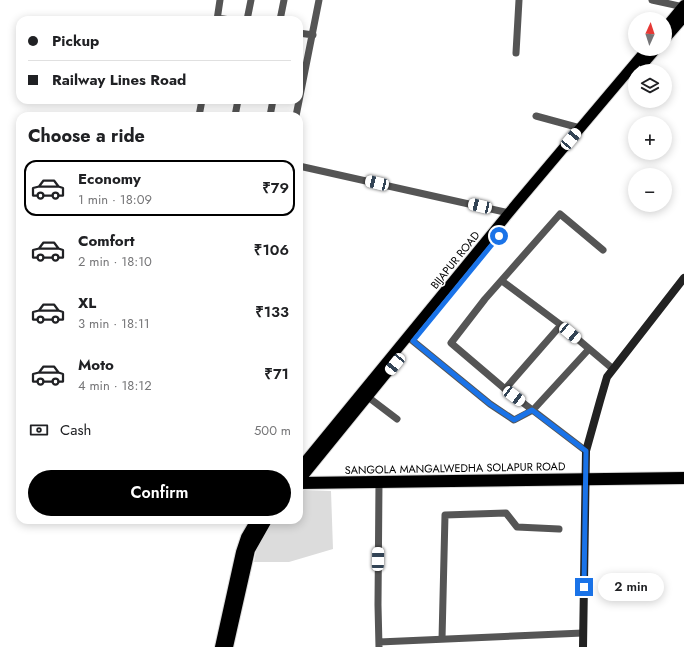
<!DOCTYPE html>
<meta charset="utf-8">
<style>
:root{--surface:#fff;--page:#f6f6f6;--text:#202124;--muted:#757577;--line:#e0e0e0;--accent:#000}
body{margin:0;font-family:Jost,sans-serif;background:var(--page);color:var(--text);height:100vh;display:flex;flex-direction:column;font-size:15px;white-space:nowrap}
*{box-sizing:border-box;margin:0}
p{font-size:13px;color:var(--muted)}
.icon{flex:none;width:22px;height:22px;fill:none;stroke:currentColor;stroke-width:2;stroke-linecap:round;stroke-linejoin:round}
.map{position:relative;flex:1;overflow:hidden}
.panel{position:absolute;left:16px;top:112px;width:287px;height:412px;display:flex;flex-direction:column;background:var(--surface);border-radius:12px;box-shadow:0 2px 10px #0003}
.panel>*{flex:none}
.top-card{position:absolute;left:16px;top:16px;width:287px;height:88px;border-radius:12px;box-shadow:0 2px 10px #0003;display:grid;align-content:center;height:88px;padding:0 12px;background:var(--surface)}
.needle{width:26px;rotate:3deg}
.fabs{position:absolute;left:628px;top:12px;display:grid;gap:8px}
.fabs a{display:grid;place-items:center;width:44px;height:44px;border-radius:50%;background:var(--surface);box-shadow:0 2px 10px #0003;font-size:20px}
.end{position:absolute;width:18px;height:18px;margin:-9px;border:5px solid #1a73e8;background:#fff;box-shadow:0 0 0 2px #fff}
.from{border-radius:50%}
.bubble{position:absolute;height:28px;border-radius:14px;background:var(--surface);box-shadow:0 2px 10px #0003;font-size:13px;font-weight:600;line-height:28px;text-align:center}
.car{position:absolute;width:12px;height:24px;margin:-12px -6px;border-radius:5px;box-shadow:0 0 3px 1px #0007;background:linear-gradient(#fff 24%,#345 0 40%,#fff 0 76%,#345 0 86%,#fff 0)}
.top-card b{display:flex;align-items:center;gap:14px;height:38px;font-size:15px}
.top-card b+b{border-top:1px solid var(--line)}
.top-card i{width:10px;height:10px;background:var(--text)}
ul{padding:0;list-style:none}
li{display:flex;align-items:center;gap:12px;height:56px;margin:0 8px 6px;padding:0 4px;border:2px solid transparent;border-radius:12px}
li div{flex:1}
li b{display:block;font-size:15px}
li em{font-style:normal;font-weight:600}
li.active{border-color:var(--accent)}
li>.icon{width:36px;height:36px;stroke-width:1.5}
h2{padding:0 12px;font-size:18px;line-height:48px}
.pay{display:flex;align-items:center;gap:10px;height:44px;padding:0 12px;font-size:15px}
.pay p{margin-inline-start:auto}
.primary-button{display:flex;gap:8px;margin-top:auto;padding:8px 12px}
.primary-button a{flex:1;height:46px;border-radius:24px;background:var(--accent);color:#fff;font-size:16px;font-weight:600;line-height:46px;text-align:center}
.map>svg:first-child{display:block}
</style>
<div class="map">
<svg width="684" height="647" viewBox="0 0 684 647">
<rect width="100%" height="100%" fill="#fff"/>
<path fill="#dcdcdc" d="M304 490 331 491 333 549 289 562H254L257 545 274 520H299V493Z"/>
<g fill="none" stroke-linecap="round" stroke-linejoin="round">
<defs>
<path id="primary" d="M665 28 684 5
M665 39 684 17
M644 63 656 49
M299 469 517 203 647 49
M299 481 390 369
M220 647 241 552 246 537 256 520
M228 647 250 550 267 520"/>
<path id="highway" d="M299 483 684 478"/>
</defs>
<use href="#primary" stroke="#dbdbdb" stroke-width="12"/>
<use href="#highway" stroke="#dbdbdb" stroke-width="14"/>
<path stroke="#555" stroke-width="7" d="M652 0 684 7
M217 18 230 20
M217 20 220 0
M247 20 251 0
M280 20 284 0
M299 33 313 35
M516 53 519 0
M199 116 202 100
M235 116 238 100
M270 116 273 100
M296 116 319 0
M536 116 580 128
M299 166 509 213
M502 281 561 325 613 369
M408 337 490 404 514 420 533 410 589 349
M505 389 561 325
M368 397 397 419
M586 451 505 389 451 343 485 299 560 214 603 250
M379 482 378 605 379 647
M442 639 445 515 506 513 517 527 559 529
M379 642 583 633"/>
<path stroke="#222" stroke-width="8" d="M583 647 586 451 600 401 607 377 684 278"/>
<use href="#primary" stroke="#000" stroke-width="10"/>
<use href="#highway" stroke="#000" stroke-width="12"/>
</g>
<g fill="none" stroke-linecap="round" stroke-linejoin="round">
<path stroke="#1a73e8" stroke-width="5" d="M499 236 413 341 490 404 514 420 532 410 586 451 584 587"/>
</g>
<g text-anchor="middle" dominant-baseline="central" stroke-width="3" stroke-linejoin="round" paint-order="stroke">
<g font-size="11" fill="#000" stroke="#fff">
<text transform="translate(455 260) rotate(-51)">BIJAPUR ROAD</text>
<text transform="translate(455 468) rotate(-1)">SANGOLA MANGALWEDHA SOLAPUR ROAD</text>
</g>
</g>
</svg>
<div class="fabs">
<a><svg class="needle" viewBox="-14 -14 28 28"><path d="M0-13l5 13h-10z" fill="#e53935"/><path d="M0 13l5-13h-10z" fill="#757577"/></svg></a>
<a><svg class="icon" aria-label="layers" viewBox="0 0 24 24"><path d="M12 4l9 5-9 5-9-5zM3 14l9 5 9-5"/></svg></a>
<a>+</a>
<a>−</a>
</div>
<i class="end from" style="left:499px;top:236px"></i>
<i class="end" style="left:584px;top:587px"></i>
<div class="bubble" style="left:598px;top:573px;width:66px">2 min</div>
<i class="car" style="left:571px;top:139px;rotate:40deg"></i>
<i class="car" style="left:377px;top:183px;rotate:283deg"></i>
<i class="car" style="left:480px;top:206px;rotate:283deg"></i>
<i class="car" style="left:570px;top:333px;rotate:130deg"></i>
<i class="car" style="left:395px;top:364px;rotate:219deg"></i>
<i class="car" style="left:514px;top:396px;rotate:127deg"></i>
<i class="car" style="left:378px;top:559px;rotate:1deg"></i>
<div class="top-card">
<b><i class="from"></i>Pickup</b>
<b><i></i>Railway Lines Road</b>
</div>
<section class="panel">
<h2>Choose a ride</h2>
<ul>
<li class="active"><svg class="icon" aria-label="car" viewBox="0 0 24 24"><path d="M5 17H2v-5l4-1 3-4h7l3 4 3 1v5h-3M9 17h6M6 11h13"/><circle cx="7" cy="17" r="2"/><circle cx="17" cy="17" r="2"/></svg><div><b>Economy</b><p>1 min · 18:09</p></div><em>₹79</em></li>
<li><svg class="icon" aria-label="car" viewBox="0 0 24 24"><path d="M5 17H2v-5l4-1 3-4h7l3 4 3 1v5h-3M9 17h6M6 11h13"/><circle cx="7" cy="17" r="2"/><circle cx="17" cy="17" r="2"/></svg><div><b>Comfort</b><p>2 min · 18:10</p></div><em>₹106</em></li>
<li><svg class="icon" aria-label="car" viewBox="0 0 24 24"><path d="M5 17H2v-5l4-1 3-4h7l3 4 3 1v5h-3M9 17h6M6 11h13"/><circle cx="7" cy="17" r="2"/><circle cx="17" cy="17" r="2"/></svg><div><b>XL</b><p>3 min · 18:11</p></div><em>₹133</em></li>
<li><svg class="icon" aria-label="car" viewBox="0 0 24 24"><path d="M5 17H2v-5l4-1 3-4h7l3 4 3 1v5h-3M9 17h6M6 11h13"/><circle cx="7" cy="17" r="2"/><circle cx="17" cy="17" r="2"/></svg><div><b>Moto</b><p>4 min · 18:12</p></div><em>₹71</em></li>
</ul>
<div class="pay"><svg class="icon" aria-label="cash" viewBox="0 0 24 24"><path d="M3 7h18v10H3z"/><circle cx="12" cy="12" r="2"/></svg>Cash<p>500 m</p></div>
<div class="primary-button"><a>Confirm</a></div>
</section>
</div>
